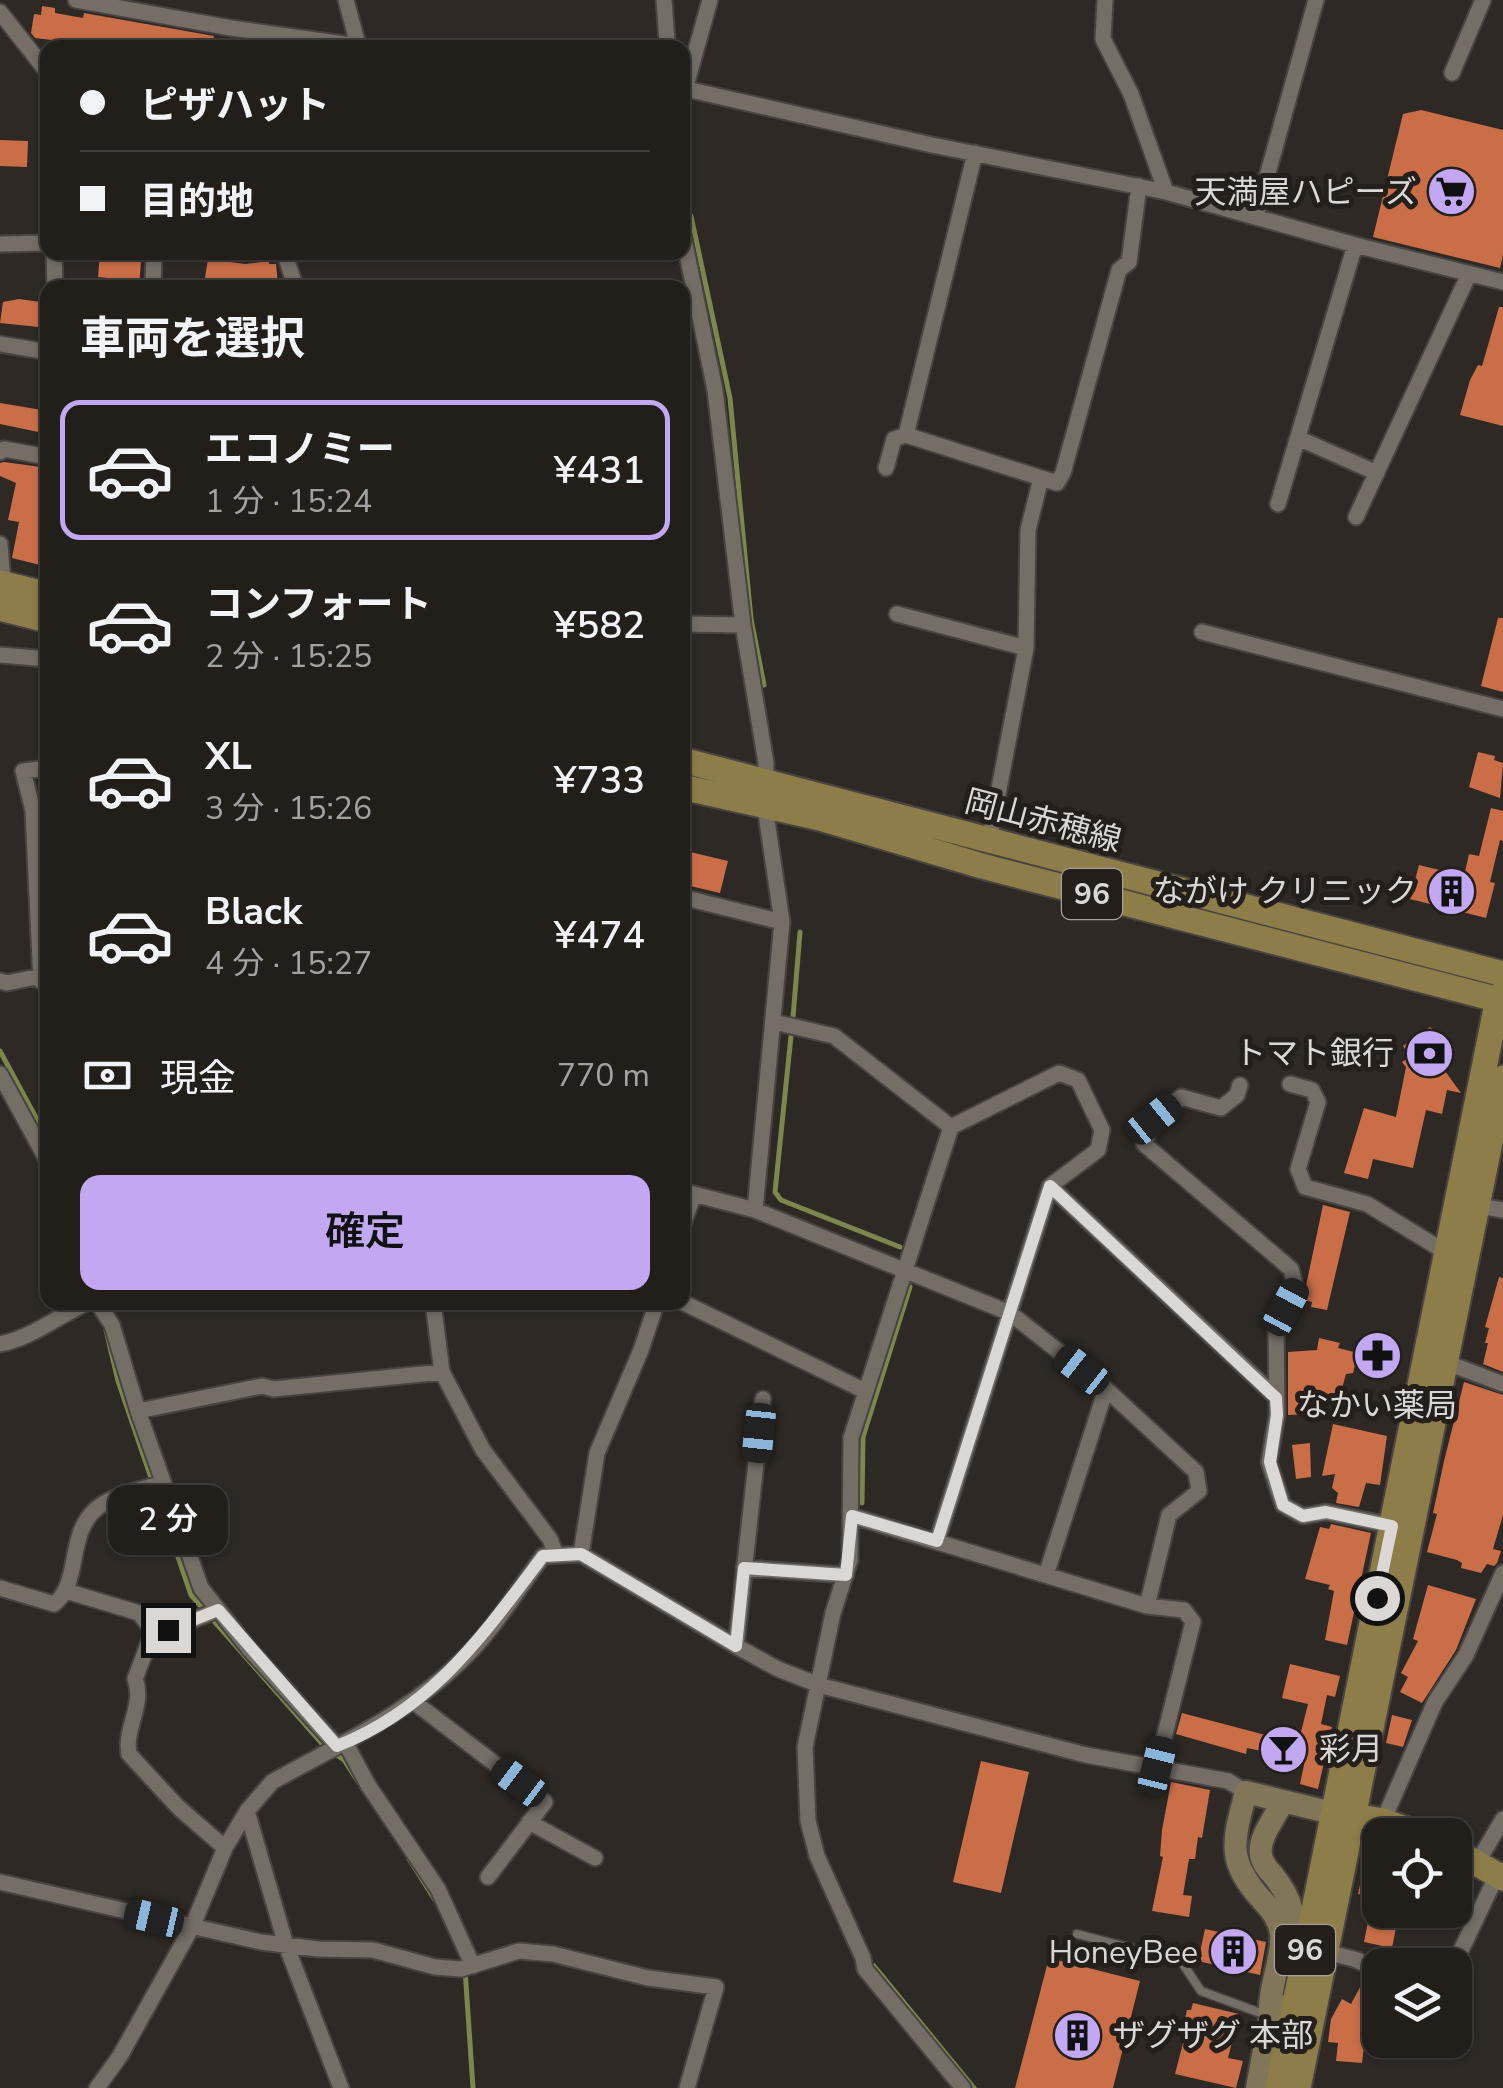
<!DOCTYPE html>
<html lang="ja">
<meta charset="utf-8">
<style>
:root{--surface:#221f1b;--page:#2e2c28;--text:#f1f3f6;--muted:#a2a2a3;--line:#3f3d3a;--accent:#c2a8f3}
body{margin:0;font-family:"Nunito Sans","Noto Sans JP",sans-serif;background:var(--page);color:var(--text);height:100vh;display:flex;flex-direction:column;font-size:38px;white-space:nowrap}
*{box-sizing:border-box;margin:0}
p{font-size:32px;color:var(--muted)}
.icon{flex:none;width:55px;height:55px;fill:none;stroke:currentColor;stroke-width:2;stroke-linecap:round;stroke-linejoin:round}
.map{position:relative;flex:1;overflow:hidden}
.side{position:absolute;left:40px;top:280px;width:650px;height:1030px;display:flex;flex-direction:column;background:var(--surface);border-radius:20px;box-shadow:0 2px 8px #0004,0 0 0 2px var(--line)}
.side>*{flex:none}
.guide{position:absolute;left:40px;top:40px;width:650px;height:220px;border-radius:20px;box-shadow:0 2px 8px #0004,0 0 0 2px var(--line);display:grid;align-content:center;height:220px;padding:0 40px;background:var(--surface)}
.fabs{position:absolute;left:1362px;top:1818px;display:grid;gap:20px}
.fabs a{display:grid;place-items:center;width:110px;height:110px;border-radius:20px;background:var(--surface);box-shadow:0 2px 8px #0004,0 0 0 2px var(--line);font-size:50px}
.end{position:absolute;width:45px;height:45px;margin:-22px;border:12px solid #dbd7d4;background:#111;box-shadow:0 0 0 5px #111}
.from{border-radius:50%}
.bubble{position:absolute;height:70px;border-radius:20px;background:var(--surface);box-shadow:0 2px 8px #0004,0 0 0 2px var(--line);font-size:32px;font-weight:600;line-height:70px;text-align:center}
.car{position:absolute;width:30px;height:60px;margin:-30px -15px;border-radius:12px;box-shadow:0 0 8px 2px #0007;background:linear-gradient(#222 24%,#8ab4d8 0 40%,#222 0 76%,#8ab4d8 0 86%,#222 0)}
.guide b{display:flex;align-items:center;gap:35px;height:95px;font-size:38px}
.guide b+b{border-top:2px solid var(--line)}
.guide i{width:25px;height:25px;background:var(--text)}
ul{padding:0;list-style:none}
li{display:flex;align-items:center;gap:30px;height:140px;margin:0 20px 15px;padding:0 20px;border:5px solid transparent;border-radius:20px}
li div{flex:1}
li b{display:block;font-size:38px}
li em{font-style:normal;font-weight:600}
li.selected{border-color:var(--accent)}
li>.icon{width:90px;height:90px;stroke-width:1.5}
h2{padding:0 40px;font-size:45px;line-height:120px}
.pay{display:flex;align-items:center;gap:25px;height:110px;padding:0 40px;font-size:38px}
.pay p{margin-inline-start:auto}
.cta{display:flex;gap:20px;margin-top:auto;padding:20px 40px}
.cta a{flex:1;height:115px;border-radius:20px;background:var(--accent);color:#111;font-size:40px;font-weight:600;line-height:115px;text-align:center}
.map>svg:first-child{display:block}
</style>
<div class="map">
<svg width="1503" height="2088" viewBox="0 0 1503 2088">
<rect width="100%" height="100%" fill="#2e2924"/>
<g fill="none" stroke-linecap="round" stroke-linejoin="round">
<path stroke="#7d864c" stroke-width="5" d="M691 216 730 398 751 619 764 685
M793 1017 800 932
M791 1036 775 1192 781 1200 900 1247
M0 1051 48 1140
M106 1330 118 1381 191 1595 325 1747
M862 1503 863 1437 910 1287
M334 1753 344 1760 359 1783
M409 1859 435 1900
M874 1966 974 2088
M465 1969 473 2088"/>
</g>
<path fill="#ca6e48" d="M42 6 55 8V13L83 18 84 13 214 36 212 48H152L89 38 88 42 75 40 74 48H59L60 41 35 38 31 33 34 14 41 15Z
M1421 110 1503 130V255L1500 268 1373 237 1403 114Z
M0 140 28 141 27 167 0 166Z
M100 252H130V260L141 261 139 288 108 286V278L98 277Z
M208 259 245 264 269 261V264H276L278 284 235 285 234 288 204 284Z
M19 299 48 303V328L0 323 3 302Z
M1499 307H1503V426L1460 415 1470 380 1478 365 1482 366Z
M0 403 48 411V434L0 424Z
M4 462 48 468V567L12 558 19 522 8 520 16 483 0 476V463Z
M1498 618H1503V692L1481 686Z
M1478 752 1495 756 1494 760 1503 763 1500 798 1469 787Z
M1491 808 1503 811V841L1500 840 1490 882 1495 883 1486 918 1410 899 1419 865 1464 876 1469 854 1479 856Z
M682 850 728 861 720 893 682 884Z
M1430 1027 1443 1037 1450 1049V1057L1440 1064 1461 1093 1447 1090 1442 1114 1426 1110 1413 1168 1373 1159 1368 1179 1344 1173 1364 1108 1396 1117 1406 1067 1402 1062 1410 1057 1403 1046Z
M1323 1205 1350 1212 1327 1310 1311 1307 1312 1302 1303 1300Z
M1499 1277 1503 1278V1372L1483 1364 1488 1343H1485L1489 1328 1485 1327Z
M1319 1338 1340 1343 1338 1348 1358 1353 1353 1373 1346 1374 1339 1399 1307 1390 1308 1414 1288 1415V1352L1317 1350Z
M1464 1382 1503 1395V1515L1493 1549 1501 1551 1497 1563 1494 1566 1487 1564 1481 1573 1461 1568 1462 1563 1457 1560 1427 1552 1437 1514 1433 1513 1444 1461Z
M1333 1424 1387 1436 1380 1485 1366 1483 1359 1507 1336 1503 1338 1493 1332 1488 1335 1474 1322 1476Z
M1310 1443 1311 1477 1296 1479 1292 1445Z
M1331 1524 1371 1533 1347 1645 1325 1640 1334 1591 1328 1589 1330 1585 1305 1579 1320 1527 1329 1529Z
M1428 1585 1476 1599 1456 1650 1422 1703 1400 1692 1408 1677 1401 1673 1418 1641 1413 1639Z
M1290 1664 1340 1676 1335 1697 1327 1695 1321 1724 1332 1727 1318 1789 1300 1784 1305 1760 1247 1748 1246 1754 1176 1734 1182 1713 1273 1737 1274 1731 1300 1736 1308 1704 1282 1698Z
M1392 1715 1412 1720 1403 1747 1386 1743Z
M981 1761 1029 1772 1001 1893 953 1882Z
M1171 1782 1210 1790 1202 1838 1198 1837 1195 1859H1189L1183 1895 1192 1896 1189 1917 1152 1911 1163 1857 1160 1856 1162 1830Z
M1371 1835 1380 1837V1898L1358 1894Z
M1369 1917 1397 1923 1392 1948 1364 1942Z
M1205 1929 1266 1942 1260 1975 1198 1961Z
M1049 1958 1140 1981 1113 2088H1015Z
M1365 1978 1380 1986V2029L1367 2022 1362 2063 1336 2061 1338 2043 1328 2042 1331 2019 1342 1999 1351 2004Z
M1193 2003 1239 2014 1228 2058 1243 2061 1236 2088 1175 2074 1184 2039 1181 2036 1187 2010H1191Z"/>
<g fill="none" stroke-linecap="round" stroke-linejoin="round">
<defs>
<path id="lane" d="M1077 1934 1181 1961 1201 1991 1266 2015"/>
<path id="street" d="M76 0 231 28 373 48
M346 0 358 45
M664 0 667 41 664 48
M1105 0 1103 39 1131 94 1166 192
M0 12 48 73
M1452 73 1483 0
M682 88 932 145 1166 192 1355 245 1503 282
M685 89 710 0
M1256 216 1316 0
M682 230 715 390 743 625 766 763 765 807 782 922 755 1210
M0 244 48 243
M54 252 55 288
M284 252 296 288
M153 288 154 252
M0 344 48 352
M906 435 975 153
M1298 438 1377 473
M0 452 4 449 48 457
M886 468 894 439 906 435 1057 483 1063 473 1119 270 1129 262 1139 186
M1278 504 1355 245
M1356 517 1469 274
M0 544 3 583
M897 614 1026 648
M682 624 743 625
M1202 632 1503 709
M0 655 48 659
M48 768 23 771 33 811 41 981 48 980
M989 841 1026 648 1028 530 1041 478
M682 897 782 922
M0 981 7 983 41 976
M774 1022 834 1036 951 1127 1059 1073 1078 1080 1102 1130 1098 1150 1050 1186 937 1541
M0 1074 48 1162
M1290 1084 1312 1090 1318 1102 1298 1169 1305 1187 1367 1204 1447 1253
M1240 1085 1237 1095 1221 1108 1181 1097 1154 1119 1144 1144 1291 1269 1296 1288 1276 1327 1277 1415 1269 1462 1283 1505 1303 1516 1326 1512 1398 1527
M951 1127 851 1438 850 1560 833 1613 805 1747 808 1821 817 1856 863 1958 865 1969 963 2088
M1050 1186 1276 1397
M682 1191 755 1210 1010 1313 1106 1389 1196 1472 1199 1491 1169 1515 1147 1606
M1472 1205 1503 1210
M682 1227 694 1194
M97 1302 112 1325 138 1411 201 1588 250 1650 337 1746
M433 1302 442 1372 483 1450 550 1539 556 1555
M682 1302 865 1391
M0 1344C32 1338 59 1315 89 1302
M1440 1360 1503 1384
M138 1411 262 1386 274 1389 442 1372
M852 1516 1147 1606 1184 1610 1193 1622 1157 1766
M581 1554 597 1453 641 1350 657 1302
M744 1568 846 1575
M1046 1575 1106 1389
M0 1588 54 1604C81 1583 67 1535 95 1510 111 1495 141 1490 162 1483
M66 1591 139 1613 153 1631
M218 1610 168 1630 153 1631 135 1679C145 1704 124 1728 129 1754L178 1807 225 1848
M736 1646 763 1399
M414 1702 545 1802 488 1877
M345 1742 368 1785 438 1889 473 1966
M247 1811 286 1945 341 2088
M1383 1821 1435 1702 1466 1655 1503 1573
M529 1822 595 1858
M1477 1863 1503 1819
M0 1882 261 1942 318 1949 373 1950 435 1967 461 1969 519 1951 553 1954 648 1978 716 1987 687 2088
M1327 1952 1357 1960 1380 1972
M1454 1965 1497 1875
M97 2088 120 2056 192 1927 225 1848 247 1811 272 1782C340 1744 412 1712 467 1655 496 1626 518 1589 543 1556L581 1554 736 1646 778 1669 819 1685 1086 1755 1228 1781 1246 1792"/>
<path id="secondary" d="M1282 1803C1275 1818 1258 1837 1261 1855 1262 1862 1268 1870 1273 1875 1293 1900 1297 1918 1290 1949
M1270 2017C1268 1987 1284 1956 1281 1933 1279 1919 1271 1909 1262 1900 1226 1860 1233 1842 1246 1792L1332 1813
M1257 2088 1270 2017 1277 2004"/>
<path id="primary" d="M0 583 48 595
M0 608 48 620
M682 760 1503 974
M682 787 820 818 982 866 1503 1001
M1342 1814 1383 1821 1422 1835
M1455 1851 1503 1878
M1278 2088 1498 999 1503 993
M1298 2088 1503 1078"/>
</defs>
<use href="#lane" stroke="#494441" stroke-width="11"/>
<use href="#street" stroke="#494441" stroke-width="19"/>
<use href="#secondary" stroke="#494441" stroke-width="26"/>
<use href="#primary" stroke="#494441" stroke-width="29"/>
<use href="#lane" stroke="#746e67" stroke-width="8"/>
<use href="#street" stroke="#746e67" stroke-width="15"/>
<use href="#secondary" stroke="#817657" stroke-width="22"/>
<use href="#primary" stroke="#8d7d48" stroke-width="25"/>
</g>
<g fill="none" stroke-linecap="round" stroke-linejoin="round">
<path stroke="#dbd7d4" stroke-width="12" d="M168 1630 218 1610 337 1746C433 1708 483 1635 543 1556L581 1554 736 1646 744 1568 846 1575 852 1516 937 1541 1050 1186 1276 1398 1277 1415 1270 1462 1283 1505 1303 1516 1326 1512 1392 1526 1377 1598"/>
</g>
<defs>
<symbol id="supermarket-disc" viewBox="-11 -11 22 22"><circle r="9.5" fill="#c2a8f3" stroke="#241f1a"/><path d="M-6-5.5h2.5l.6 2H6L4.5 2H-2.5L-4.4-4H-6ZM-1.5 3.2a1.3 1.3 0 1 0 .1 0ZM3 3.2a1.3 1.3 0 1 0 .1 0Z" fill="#111"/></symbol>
<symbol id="building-disc" viewBox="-11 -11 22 22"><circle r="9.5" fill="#c2a8f3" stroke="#241f1a"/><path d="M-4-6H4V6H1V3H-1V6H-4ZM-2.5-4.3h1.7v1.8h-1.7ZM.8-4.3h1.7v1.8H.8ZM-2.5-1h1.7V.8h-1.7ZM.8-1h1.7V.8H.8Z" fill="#111"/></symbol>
<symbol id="bank-disc" viewBox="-11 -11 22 22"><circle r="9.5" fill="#c2a8f3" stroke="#241f1a"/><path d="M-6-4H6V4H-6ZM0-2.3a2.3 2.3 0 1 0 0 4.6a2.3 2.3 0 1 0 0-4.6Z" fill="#111"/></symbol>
<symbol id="pharmacy-disc" viewBox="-11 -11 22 22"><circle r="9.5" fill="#c2a8f3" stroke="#241f1a"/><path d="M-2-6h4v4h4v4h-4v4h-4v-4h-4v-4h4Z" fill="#111"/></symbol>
<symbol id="bar-disc" viewBox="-11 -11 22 22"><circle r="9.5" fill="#c2a8f3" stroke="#241f1a"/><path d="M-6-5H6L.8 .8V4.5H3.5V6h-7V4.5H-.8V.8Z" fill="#111"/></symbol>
</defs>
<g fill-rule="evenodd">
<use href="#supermarket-disc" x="1424" y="164" width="55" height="55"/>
<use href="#building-disc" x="1424" y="864" width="55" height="55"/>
<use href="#bank-disc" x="1402" y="1026" width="55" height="55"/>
<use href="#pharmacy-disc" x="1350" y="1328" width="55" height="55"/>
<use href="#bar-disc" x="1256" y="1722" width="55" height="55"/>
<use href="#building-disc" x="1206" y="1924" width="55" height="55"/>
<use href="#building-disc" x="1050" y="2008" width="55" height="55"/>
</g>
<g text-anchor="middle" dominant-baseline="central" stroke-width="10" stroke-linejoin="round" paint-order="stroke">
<g fill="#241f1a" stroke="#a4a09c" stroke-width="2.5">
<rect x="1062" y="869" width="60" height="50" rx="8"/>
<rect x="1275" y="1925" width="60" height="50" rx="8"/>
</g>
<g font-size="30" font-weight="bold" fill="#dbd7d4">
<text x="1092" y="894">96</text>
<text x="1305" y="1950">96</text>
</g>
<g font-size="32" fill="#dbd7d4" stroke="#241f1a" text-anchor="end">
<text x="1417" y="192">天満屋ハピーズ</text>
<text x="1417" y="891">ながけ クリニック</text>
<text x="1394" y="1053">トマト銀行</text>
<text x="1377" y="1405" text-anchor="middle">なかい薬局</text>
<text x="1319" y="1749" text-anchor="start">彩月</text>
<text x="1198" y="1952">HoneyBee</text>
<text x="1113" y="2035" text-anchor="start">ザグザグ 本部</text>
</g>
<g font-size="32" fill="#dbd7d4" stroke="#241f1a">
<text transform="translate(1043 821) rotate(15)">岡山赤穂線</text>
</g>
</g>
</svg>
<div class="fabs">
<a><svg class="icon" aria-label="locate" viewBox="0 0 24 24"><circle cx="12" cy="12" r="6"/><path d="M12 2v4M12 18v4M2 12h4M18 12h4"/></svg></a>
<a><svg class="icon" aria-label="layers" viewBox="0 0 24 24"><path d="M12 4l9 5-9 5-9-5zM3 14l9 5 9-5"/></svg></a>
</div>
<i class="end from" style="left:1377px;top:1598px"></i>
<i class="end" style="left:168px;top:1630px"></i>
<div class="bubble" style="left:108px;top:1485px;width:120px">2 分</div>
<i class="car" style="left:1154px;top:1119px;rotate:51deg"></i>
<i class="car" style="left:1286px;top:1307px;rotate:28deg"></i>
<i class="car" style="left:1082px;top:1370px;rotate:308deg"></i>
<i class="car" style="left:759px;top:1433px;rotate:186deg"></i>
<i class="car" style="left:1157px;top:1766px;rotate:14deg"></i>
<i class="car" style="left:519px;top:1782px;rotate:307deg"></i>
<i class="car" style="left:154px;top:1918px;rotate:283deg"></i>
<div class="guide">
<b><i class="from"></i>ピザハット</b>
<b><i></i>目的地</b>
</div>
<section class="side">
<h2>車両を選択</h2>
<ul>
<li class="selected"><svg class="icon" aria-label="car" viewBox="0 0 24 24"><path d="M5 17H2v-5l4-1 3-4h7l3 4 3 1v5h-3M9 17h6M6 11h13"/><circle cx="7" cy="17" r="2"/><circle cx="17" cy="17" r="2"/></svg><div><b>エコノミー</b><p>1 分 · 15:24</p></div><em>¥431</em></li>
<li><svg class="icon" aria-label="car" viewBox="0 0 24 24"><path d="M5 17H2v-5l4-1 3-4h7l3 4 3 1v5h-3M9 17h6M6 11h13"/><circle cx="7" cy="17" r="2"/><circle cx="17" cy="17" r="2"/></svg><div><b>コンフォート</b><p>2 分 · 15:25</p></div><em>¥582</em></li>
<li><svg class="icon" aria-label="car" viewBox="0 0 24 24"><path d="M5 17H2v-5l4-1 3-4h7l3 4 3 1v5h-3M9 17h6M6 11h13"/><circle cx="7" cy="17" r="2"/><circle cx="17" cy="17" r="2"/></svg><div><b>XL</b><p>3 分 · 15:26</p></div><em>¥733</em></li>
<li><svg class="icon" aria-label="car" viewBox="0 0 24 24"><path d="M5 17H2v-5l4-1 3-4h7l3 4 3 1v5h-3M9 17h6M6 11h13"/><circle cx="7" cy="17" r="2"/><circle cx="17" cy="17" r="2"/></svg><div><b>Black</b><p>4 分 · 15:27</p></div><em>¥474</em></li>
</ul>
<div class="pay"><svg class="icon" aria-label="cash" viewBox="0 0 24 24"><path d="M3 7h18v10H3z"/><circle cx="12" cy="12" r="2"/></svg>現金<p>770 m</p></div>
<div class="cta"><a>確定</a></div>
</section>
</div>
